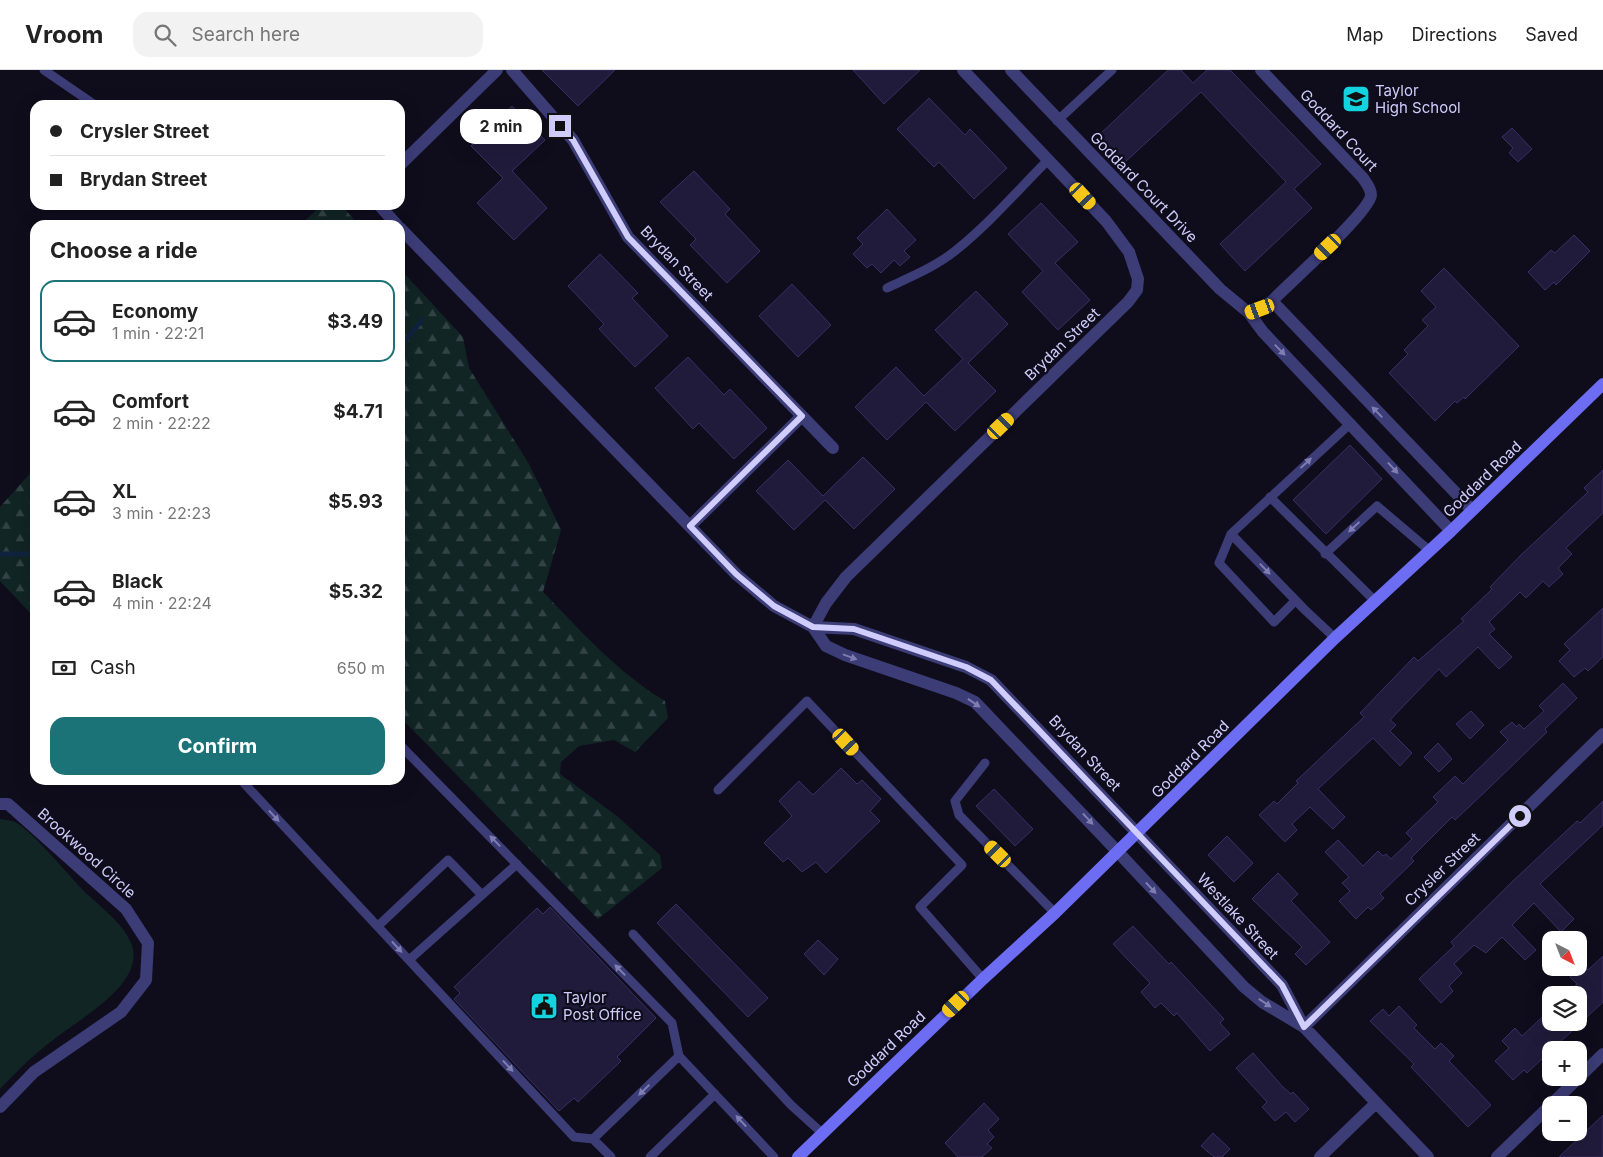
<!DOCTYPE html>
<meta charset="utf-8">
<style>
:root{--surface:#fff;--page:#f2f2f2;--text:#222;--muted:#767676;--line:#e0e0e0;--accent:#1b7277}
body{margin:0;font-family:Inter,sans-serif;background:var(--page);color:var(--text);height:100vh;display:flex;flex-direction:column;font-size:19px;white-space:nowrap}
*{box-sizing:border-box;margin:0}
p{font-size:16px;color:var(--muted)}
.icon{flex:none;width:28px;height:28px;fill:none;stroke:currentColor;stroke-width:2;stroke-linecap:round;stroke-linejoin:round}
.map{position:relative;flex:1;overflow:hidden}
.side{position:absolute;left:30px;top:150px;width:375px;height:565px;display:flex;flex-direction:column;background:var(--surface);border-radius:15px;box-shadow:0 5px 20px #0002}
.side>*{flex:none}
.top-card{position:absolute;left:30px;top:30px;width:375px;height:110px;border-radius:15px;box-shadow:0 5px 20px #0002;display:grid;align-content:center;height:110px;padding:0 20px;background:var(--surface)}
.needle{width:32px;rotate:138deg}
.controls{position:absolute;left:1542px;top:861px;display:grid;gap:10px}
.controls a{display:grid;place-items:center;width:45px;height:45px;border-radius:10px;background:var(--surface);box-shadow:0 5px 20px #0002;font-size:25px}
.end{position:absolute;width:22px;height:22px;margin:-11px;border:6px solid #d0ccfb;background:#111;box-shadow:0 0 0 2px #111}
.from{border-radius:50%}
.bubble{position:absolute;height:35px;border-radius:15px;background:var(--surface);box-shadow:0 5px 20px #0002;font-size:16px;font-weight:700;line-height:35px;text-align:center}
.car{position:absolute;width:15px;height:30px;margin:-15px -8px;border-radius:6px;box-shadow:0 0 4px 1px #0007;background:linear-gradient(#f5c518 24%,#345 0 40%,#f5c518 0 76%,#345 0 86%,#f5c518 0)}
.top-card b{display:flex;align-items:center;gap:18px;height:48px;font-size:19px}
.top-card b+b{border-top:1px solid var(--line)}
.top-card i{width:12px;height:12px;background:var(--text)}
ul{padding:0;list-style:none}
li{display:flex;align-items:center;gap:15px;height:82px;margin:0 10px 8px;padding:0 10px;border:2px solid transparent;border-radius:15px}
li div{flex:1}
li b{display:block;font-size:19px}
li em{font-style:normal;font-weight:700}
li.selected{border-color:var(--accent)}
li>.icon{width:45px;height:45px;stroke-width:1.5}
h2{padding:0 20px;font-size:22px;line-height:60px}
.pay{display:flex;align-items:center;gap:12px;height:55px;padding:0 20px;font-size:19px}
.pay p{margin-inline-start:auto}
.cta{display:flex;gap:10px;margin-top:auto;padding:10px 20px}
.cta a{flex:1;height:58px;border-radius:15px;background:var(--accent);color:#fff;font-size:20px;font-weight:700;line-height:58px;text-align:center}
header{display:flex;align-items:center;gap:30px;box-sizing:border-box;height:70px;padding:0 25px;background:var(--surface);border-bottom:1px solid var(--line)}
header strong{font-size:24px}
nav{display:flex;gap:28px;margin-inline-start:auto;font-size:18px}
.search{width:350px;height:45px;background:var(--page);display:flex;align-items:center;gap:12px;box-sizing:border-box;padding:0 18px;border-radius:15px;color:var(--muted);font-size:19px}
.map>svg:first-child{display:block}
</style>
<header>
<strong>Vroom</strong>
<div class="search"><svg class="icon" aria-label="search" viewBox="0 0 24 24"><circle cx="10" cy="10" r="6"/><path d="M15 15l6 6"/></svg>Search here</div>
<nav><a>Map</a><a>Directions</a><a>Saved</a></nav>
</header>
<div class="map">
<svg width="1603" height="1087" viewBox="0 0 1603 1087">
<defs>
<pattern id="forest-firs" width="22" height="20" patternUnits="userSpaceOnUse" patternTransform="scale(1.25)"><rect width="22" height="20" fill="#112524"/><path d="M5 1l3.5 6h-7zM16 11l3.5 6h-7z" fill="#334345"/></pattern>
</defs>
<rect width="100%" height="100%" fill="#0f0d1c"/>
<path fill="#112524" d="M0 749C4 750 11 750 15 752 31 760 66 802 80 817 96 834 122 851 131 873 148 912 78 950 53 970 34 984 16 1002 0 1019Z"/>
<path fill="url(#forest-firs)" d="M322 135H341L359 155H300Z
M400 199 463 267 469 298 529 394 561 460 543 522C582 562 617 602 665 631L668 648 635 682 614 670 579 676 561 692 560 704 617 746 660 785 662 798 598 849 400 647Z
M35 398V548L0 511V437Z"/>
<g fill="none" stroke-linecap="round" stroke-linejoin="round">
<path stroke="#0f233e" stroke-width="5" d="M400 277 422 250
M0 484H35"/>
</g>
<path fill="#201b3b" stroke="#382f65" d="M542 0H615L578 36Z
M853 0H920L884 34Z
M1168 0H1181L1193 13 1207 0H1230L1321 94 1294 119 1312 138 1245 201 1220 174 1286 112 1201 22 1124 93 1098 66Z
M929 28 965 65 970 59 1007 98 974 129 939 92 934 97 897 59Z
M512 36 545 70 512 101 547 138 514 170 477 133 503 108 471 76Z
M1512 58 1532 79 1518 92 1509 83 1513 78 1502 67Z
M694 101 730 139 725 144 760 181 727 213 690 175 696 169 660 132Z
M1041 133 1078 172 1055 193 1090 230 1058 260 1022 222 1043 201 1008 164Z
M887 139 916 170 904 181 910 187 900 196 894 190 881 203 872 194 867 198 853 184 863 174 857 168Z
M1574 165 1590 181 1556 215 1554 212 1545 220 1528 202 1551 180 1555 183Z
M600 184 638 223 632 228 668 266 635 297 599 259 604 254 568 216Z
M1444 198 1519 276 1465 329 1464 327 1457 333 1455 331 1435 351 1389 303 1408 284 1404 280 1428 256 1422 250 1436 237 1421 221Z
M792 214 831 255 798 287 759 246Z
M976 221 1008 254 968 293 996 321 955 361 926 332 887 370 855 337 896 297 924 326 963 289 935 260Z
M688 287 724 325 730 319 767 358 734 389 699 353 693 359 655 318Z
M1350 375 1382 409 1326 464 1293 430Z
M863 387 895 419 854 459 825 430 794 460 756 421 788 390 823 426Z
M1603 400V443L1566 478 1572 484 1558 498 1563 504 1549 517 1543 511 1526 528 1520 522 1489 552 1495 559 1489 564 1512 587 1499 599 1478 577 1446 607 1439 599 1390 650 1396 655 1390 661 1412 683 1400 696 1373 668 1318 719 1345 747 1333 759 1310 737 1292 754 1297 760 1285 772 1259 745 1274 731 1277 734 1298 713 1296 711 1364 647 1360 643 1414 587 1418 591 1464 551 1461 549 1492 519 1490 517 1520 486 1588 422 1584 418Z
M1603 538V587L1588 601 1585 598 1574 607 1559 591 1570 580 1564 574Z
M1563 613 1577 628 1545 659 1547 662 1489 718 1455 750 1452 747 1411 788 1414 791 1380 824 1384 828 1371 840 1368 837 1356 849 1339 831 1350 821 1342 813 1349 807 1325 782 1338 770 1363 796 1378 781 1383 786 1386 784 1391 789 1412 769 1406 763 1438 732 1433 727 1455 706 1463 714 1508 670 1500 662 1512 652 1517 657 1519 654 1524 659 1544 641 1539 636Z
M1471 641 1484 655 1470 669 1456 654Z
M1438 673 1452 689 1439 702 1424 687Z
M841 698 857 714 862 710 881 729 870 741 880 751 826 803 816 792 802 802 788 788 783 792 764 773 792 746 779 731 799 711 813 725Z
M994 719 1033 759 1015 776 976 736Z
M1603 731V755L1540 814 1574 849 1561 862 1534 833 1512 855 1536 880 1525 890 1502 867 1486 883 1474 875 1454 894 1462 903 1449 916 1453 921 1441 933 1419 909 1454 876 1451 872 1514 810 1577 751 1580 753Z
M1227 766 1253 793 1234 812 1208 785Z
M1278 803 1298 824 1291 831 1330 872 1306 895 1295 884 1302 877 1252 829Z
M676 834 768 928 748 947 657 853Z
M550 837 656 948 617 987 621 991 578 1032 574 1028 559 1041 454 929 460 923 454 917 537 838 543 844Z
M1133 856 1169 894 1171 892 1224 949 1220 953 1230 964 1210 981 1177 943 1174 946 1161 933 1155 938 1141 922 1150 913 1113 874Z
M818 870 838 889 824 905 804 884Z
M1603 886V932L1527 1003 1524 1000 1513 1010 1495 991 1509 978 1502 971 1515 958 1522 966 1551 939V952H1579V925H1566L1577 914 1570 907 1583 894 1588 900Z
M1399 936 1417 955 1414 958 1435 979 1441 973 1454 986 1449 991 1491 1035 1468 1057 1411 997 1414 994 1370 951 1383 939 1389 946Z
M1253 983 1283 1017 1291 1024 1293 1022 1309 1039 1295 1052 1286 1042 1275 1051 1262 1037 1267 1032 1236 998Z
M984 1033 999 1049 988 1060 994 1067 987 1074 992 1078 982 1087H958L945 1073Z
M1603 1045V1087H1559L1583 1064Z
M1213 1063 1230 1079 1222 1087H1214L1201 1076Z"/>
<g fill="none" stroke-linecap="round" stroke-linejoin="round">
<path stroke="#3c3c77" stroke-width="9" d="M44 0 95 35
M1057 51 1112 0
M887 218C910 207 935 197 955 181 989 154 1018 120 1049 89
M1270 427 1376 532
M1231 464 1305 540 1335 568
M1325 484 1377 436 1430 481
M1295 531 1274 552 1219 493 1231 464 1351 353
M400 675 672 953 679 986 774 1087
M985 693 955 731 959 745 1055 843
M241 710 574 1067 593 1069 611 1087
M718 720 807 631 962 795 920 837 983 909
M482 825 517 794
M378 856 448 790 482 825 409 890
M633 864 791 1035 822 1063
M593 1069 679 986
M650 1087 715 1024"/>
<path stroke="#3c3c77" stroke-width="12" d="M512 0 573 70 628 167 833 378
M1011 0 1220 219 1249 243 1261 239 1272 231C1288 214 1370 142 1371 125 1371 118 1366 113 1363 108L1261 0
M400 95 497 0
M379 135 397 155
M400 158 737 505 774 536 813 557 854 559 966 597 991 610 1282 915 1304 957
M1272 231 1472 440
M1249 243 1263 262 1451 461
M690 456 802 346
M813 557 826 576 845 585 956 623 975 632 1118 782 1244 917 1262 932 1304 957 1428 1087
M813 557 826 533 846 507 1128 232 1137 220 1138 209 1129 182 1106 151 963 0
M0 734H8L126 839 148 873 146 910 121 942 34 1002 0 1037
M1304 957 1603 664
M1320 1087 1376 1033
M1497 1087 1603 984"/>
<path stroke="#6c6df3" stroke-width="12" d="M798 1087 983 909 1055 843 1335 568 1451 461 1603 314"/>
</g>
<defs><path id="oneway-solid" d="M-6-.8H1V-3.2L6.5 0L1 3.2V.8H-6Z" transform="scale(1.25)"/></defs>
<g fill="#7f7db2">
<use href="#oneway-solid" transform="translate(1280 280) rotate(46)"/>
<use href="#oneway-solid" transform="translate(1377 342) rotate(-134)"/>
<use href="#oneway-solid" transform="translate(1306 393) rotate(-43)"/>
<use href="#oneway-solid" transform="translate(1393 398) rotate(47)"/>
<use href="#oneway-solid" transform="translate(1354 457) rotate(137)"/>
<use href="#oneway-solid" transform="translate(1265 499) rotate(46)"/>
<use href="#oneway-solid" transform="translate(850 587) rotate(20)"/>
<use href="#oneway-solid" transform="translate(974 633) rotate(34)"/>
<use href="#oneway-solid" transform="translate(274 746) rotate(47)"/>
<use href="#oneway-solid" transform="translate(1088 749) rotate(47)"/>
<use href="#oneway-solid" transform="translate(495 771) rotate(-134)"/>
<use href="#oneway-solid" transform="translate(1151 818) rotate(47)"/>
<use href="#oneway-solid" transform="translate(397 877) rotate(47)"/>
<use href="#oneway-solid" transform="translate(620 900) rotate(-134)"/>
<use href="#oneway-solid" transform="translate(1265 933) rotate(34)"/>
<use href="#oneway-solid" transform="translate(508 996) rotate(47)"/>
<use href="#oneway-solid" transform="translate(644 1020) rotate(136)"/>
<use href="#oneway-solid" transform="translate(741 1051) rotate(-133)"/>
</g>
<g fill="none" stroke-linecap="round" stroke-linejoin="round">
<path stroke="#d0ccfb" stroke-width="6" d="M560 56 573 70 628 167 802 346 690 456 736 504 774 536 813 557 854 559 966 597 991 610 1282 915 1304 957 1520 746"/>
</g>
<defs>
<symbol id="school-square" viewBox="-11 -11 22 22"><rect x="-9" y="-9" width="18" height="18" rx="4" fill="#13d3e0" stroke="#0f0d1c"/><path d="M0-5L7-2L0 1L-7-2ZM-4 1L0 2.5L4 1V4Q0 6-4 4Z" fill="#111"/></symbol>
<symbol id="civic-square" viewBox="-11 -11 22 22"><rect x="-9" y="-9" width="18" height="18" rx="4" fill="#13d3e0" stroke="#0f0d1c"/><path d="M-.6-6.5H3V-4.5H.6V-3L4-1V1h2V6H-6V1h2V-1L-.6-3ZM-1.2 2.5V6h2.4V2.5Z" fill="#111"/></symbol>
</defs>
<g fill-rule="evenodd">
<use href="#school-square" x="1340" y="13" width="32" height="32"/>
<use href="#civic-square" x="528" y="920" width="32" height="32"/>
</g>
<g text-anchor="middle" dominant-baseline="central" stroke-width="4.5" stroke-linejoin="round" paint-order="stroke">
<g font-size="15" fill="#d0ccfb" stroke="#0f0d1c" text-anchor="start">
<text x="1375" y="20">Taylor<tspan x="1375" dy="17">High School</tspan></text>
<text x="563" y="927">Taylor<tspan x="563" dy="17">Post Office</tspan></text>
</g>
<g font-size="15" fill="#d0ccfb" stroke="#0f0d1c">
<text transform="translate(1339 60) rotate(47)">Goddard Court</text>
<text transform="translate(1144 117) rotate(46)">Goddard Court Drive</text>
<text transform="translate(677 193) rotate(46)">Brydan Street</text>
<text transform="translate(1062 274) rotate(-44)">Brydan Street</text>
<text transform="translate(1482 409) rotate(-44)">Goddard Road</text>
<text transform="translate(1085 683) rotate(47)">Brydan Street</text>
<text transform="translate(1190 689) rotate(-45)">Goddard Road</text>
<text transform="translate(87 783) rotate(42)">Brookwood Circle</text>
<text transform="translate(1442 799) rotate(-44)">Crysler Street</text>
<text transform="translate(1238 846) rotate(47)">Westlake Street</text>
<text transform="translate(886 979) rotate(-44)">Goddard Road</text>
</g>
</g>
</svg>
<div class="controls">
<a><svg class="needle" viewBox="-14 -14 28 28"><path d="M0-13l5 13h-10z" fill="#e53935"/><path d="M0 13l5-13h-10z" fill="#767676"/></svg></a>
<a><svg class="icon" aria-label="layers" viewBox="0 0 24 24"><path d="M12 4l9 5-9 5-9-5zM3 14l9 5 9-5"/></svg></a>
<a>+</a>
<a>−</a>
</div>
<i class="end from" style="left:1520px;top:746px"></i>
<i class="end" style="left:560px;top:56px"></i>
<div class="bubble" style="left:460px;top:39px;width:82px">2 min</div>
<i class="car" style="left:1083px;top:126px;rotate:137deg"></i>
<i class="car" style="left:1328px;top:177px;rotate:226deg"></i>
<i class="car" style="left:1260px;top:239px;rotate:250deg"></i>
<i class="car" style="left:1001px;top:356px;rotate:46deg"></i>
<i class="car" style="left:846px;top:672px;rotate:137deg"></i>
<i class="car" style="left:998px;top:784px;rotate:315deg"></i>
<i class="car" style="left:956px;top:934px;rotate:226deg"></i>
<div class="top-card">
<b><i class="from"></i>Crysler Street</b>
<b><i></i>Brydan Street</b>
</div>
<section class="side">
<h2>Choose a ride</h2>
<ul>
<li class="selected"><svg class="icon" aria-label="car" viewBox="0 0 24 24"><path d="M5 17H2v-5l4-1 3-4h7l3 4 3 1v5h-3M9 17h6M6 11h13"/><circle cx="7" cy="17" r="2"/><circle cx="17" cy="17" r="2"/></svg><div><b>Economy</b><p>1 min · 22:21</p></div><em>$3.49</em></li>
<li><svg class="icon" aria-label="car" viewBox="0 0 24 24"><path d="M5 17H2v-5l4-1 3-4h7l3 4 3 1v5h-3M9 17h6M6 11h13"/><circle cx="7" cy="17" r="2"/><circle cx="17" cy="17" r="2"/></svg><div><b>Comfort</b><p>2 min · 22:22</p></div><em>$4.71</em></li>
<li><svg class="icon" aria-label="car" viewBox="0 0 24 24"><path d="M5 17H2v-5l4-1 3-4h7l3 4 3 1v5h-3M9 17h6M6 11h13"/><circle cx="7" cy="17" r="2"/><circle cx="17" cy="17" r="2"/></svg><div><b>XL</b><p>3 min · 22:23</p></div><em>$5.93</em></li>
<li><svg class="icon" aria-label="car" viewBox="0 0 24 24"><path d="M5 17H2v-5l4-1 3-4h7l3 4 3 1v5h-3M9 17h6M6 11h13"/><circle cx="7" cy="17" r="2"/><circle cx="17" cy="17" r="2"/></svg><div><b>Black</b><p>4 min · 22:24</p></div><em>$5.32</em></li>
</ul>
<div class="pay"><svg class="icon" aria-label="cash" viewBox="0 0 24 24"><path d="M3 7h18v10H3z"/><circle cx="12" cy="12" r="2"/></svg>Cash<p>650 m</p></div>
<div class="cta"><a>Confirm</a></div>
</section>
</div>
